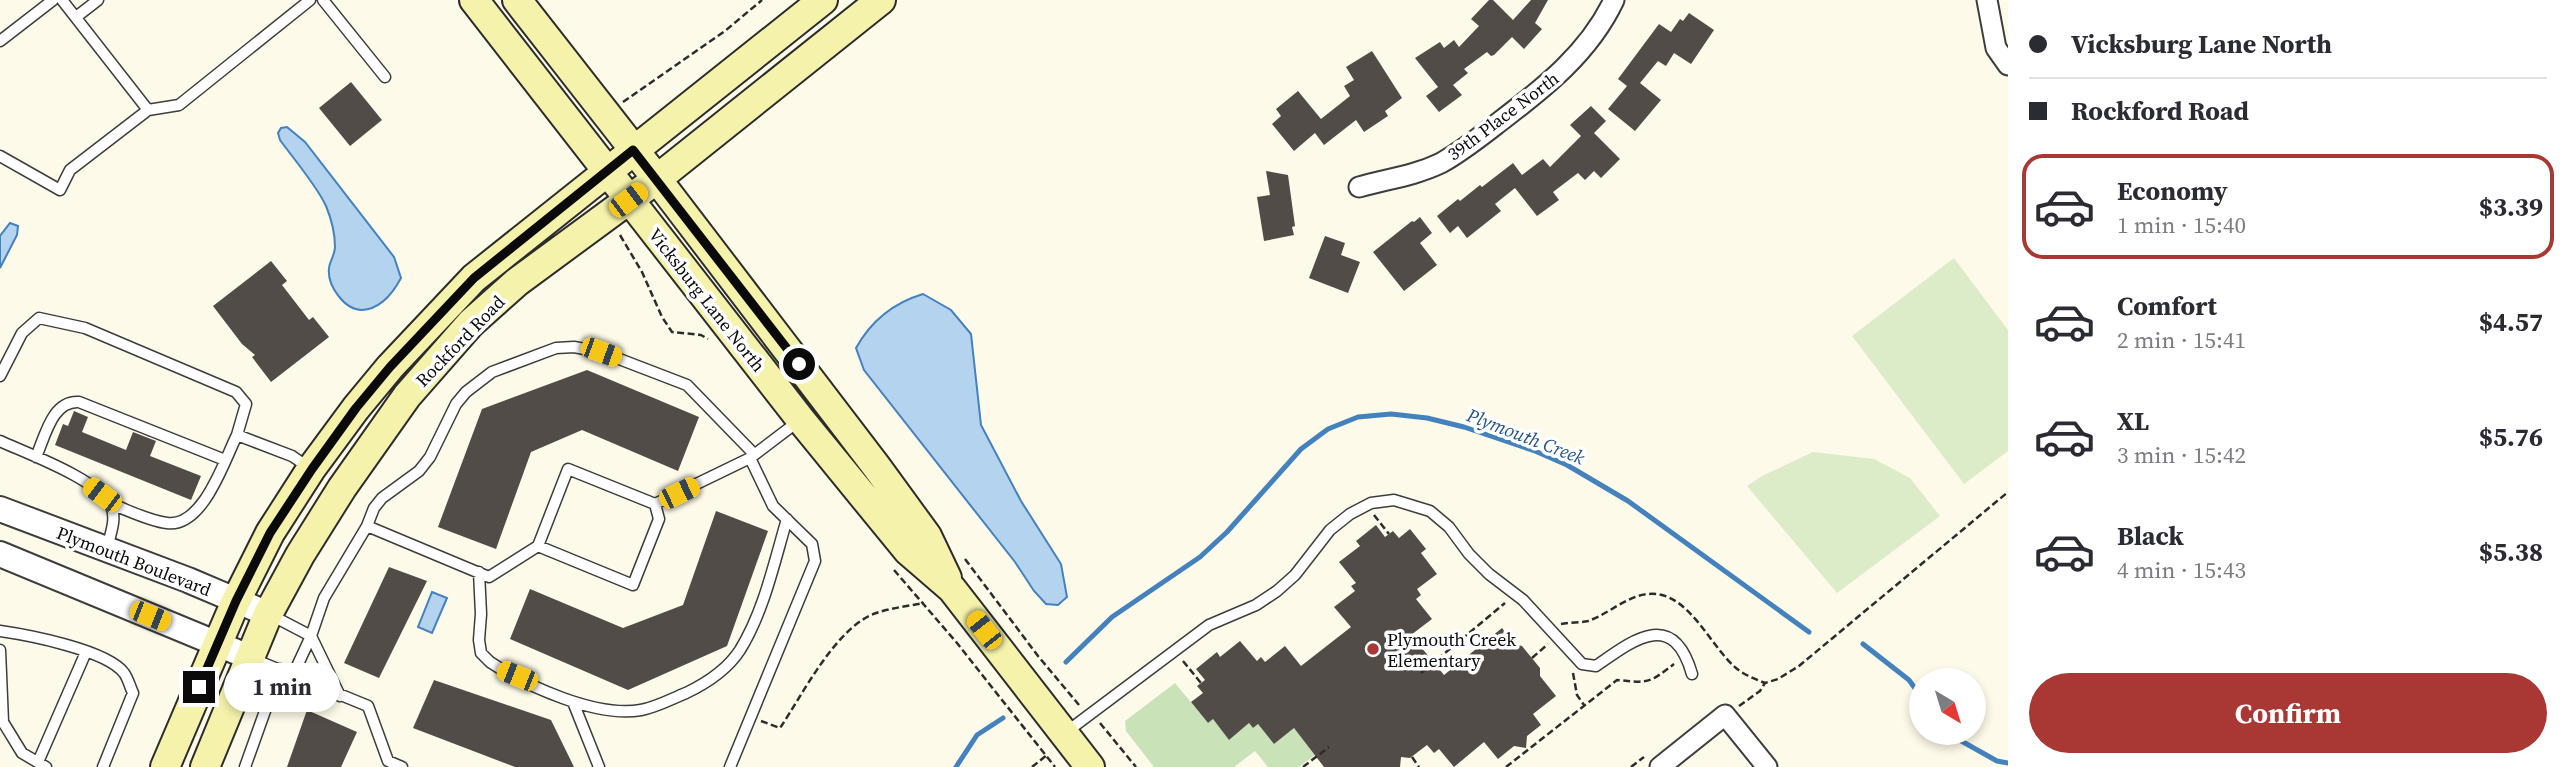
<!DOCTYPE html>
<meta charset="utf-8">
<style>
:root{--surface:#fff;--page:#f7f7f7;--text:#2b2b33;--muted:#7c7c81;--line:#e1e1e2;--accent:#a93733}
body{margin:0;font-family:"Source Serif 4",serif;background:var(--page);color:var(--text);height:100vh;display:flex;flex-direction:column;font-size:26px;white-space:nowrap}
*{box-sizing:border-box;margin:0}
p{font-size:23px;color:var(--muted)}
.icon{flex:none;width:38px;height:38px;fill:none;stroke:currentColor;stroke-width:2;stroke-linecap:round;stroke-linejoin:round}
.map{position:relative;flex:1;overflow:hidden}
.drawer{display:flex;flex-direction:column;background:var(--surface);width:560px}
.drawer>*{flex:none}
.guide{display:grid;align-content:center;height:154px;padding:0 21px;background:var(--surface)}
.needle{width:46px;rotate:142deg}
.tools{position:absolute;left:1909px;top:668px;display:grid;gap:14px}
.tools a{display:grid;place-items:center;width:77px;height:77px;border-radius:50%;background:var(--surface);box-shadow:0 4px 10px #0003;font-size:35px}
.end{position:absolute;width:32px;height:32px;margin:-16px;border:9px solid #0a0a0a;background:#fff;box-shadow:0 0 0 4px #fff}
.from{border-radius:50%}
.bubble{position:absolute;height:49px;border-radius:24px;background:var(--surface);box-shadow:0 4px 10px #0003;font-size:23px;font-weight:700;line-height:49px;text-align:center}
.car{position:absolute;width:21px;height:42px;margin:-21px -10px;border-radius:9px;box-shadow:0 0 5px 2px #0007;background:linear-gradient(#f5c518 24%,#345 0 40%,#f5c518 0 76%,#345 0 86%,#f5c518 0)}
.guide b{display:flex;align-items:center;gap:24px;height:66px;font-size:26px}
.guide b+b{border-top:2px solid var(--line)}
.guide i{width:18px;height:18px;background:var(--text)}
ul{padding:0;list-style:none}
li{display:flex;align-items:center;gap:21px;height:105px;margin:0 14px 10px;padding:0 7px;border:4px solid transparent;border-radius:21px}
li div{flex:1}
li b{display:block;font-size:26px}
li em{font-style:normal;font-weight:700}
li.on{border-color:var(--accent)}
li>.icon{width:63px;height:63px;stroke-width:1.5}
.primary-button{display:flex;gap:14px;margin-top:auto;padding:14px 21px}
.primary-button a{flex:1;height:80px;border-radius:42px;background:var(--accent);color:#fff;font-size:28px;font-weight:700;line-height:80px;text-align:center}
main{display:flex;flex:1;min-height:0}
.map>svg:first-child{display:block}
</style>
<main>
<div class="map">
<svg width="2008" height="767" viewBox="0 0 2008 767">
<rect width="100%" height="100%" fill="#fdfae9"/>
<path fill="#cae2b8" d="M1175 683 1208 723 1213 719 1229 740 1249 723 1253 728 1258 724 1274 744 1294 728 1315 755 1299 767H1268L1255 751 1234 767H1154L1126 731 1125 721Z"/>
<path fill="#dcebc8" d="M1954 258 2008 330V451L1964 484 1852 336Z
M1813 452 1874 459 1910 478 1940 516 1837 593 1747 486 1762 476Z"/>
<path fill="#b4d3ee" stroke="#4382bd" stroke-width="2" d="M287 127 305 142 394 257 401 278C393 293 380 309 362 310 344 310 327 285 329 268 330 260 335 255 335 247 335 234 331 218 326 206 317 186 293 158 280 140L278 133 281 128Z
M10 223 18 226 17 235 0 268V236Z
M923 294 951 310 971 334 981 425 1021 501 1061 564 1067 597 1058 605 1046 604 1034 591 1015 562 864 370 856 348C871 321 893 303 923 294Z
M432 592 447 598 432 633 418 627Z"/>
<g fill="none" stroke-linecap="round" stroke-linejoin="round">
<path stroke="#4382bd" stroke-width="5" d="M1863 644 1909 680 1922 698
M1066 662 1112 617 1200 557 1227 532 1301 449 1328 429 1358 417 1391 414 1427 418 1464 427 1535 451 1567 465 1628 501 1809 632
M1947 733 1997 761 2008 763
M956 767 977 735 1003 718"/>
</g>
<path fill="#514c48" d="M1489 0H1493L1513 20 1531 0H1548L1535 23 1542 29 1524 49 1512 37 1494 55 1491 56 1487 52 1464 69 1468 73 1453 85 1462 95 1439 112 1426 96 1438 87 1415 58 1440 42 1444 48 1454 40 1459 47 1479 26 1471 19Z
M1689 13 1714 30 1691 64 1674 53 1666 66 1658 61 1640 83 1661 100 1635 131 1608 109 1627 86 1618 79 1659 24 1671 32 1680 19 1683 21Z
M1372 51 1402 98 1385 111 1388 116 1364 132 1356 120 1324 145 1315 133 1294 151 1272 124 1281 116 1276 109 1298 91 1321 119 1350 96 1344 86 1354 80 1346 67Z
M351 82 382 120 350 146 319 108Z
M1591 106 1606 121 1594 133 1620 159 1601 178 1594 171 1585 180 1578 173 1553 192 1559 200 1537 216 1515 188 1495 204 1501 211 1467 238 1458 226 1450 233 1437 216 1458 199 1460 201 1480 185 1482 187 1513 163 1522 175 1543 159 1550 167 1581 136 1570 125Z
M1266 171 1288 175 1295 226 1292 227 1294 235 1264 241 1257 197 1270 195Z
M1420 217 1432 233 1420 243 1437 265 1404 291 1373 252 1412 221 1414 222Z
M1325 236 1345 243 1341 255 1360 262 1348 293 1309 278Z
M271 261 287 281 282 285 309 320 313 317 329 337 271 382 252 357 255 355 242 344 213 306Z
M587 370 699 417 678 471 582 430 531 452 496 549 438 527 482 409Z
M74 411 88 417 82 432 126 450 133 432 156 441 150 456 201 476 191 500 55 445 63 424 68 426Z
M716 511 768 531 727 646 628 690 510 639 530 589 623 628 683 605Z
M1376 525 1385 537 1393 531 1399 538 1410 529 1426 549 1421 553 1437 574 1417 589 1421 595 1416 599 1432 619 1411 635 1444 675 1502 628 1514 644 1522 646 1540 668V676L1556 696 1533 714 1541 725 1527 736 1526 748 1514 746 1498 759 1484 742 1454 767 1439 749 1434 753 1427 745 1410 758 1401 757 1400 767H1324L1294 728 1274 744 1258 724 1253 728 1249 723 1229 740 1213 719 1208 723 1191 702 1203 693 1197 686 1205 680 1196 669 1217 652 1220 657 1240 641 1257 661 1261 657 1265 662 1285 646 1301 666 1351 627 1334 607 1355 591 1351 586 1356 583 1339 562 1360 546 1356 541Z
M389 567 427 581 379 678 344 663Z
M434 680 551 720 574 767H515L413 728Z
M307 710 357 732 341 767H287Z"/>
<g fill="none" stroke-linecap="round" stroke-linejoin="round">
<defs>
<path id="service" d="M62 0 148 110
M323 0 385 77
M76 17 98 0
M0 41 53 0
M0 156 60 190 70 170 148 110 179 105 310 0
M0 376 22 333 39 318 85 328 236 392 246 404 237 435 292 456 308 467
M0 441C26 453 100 480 111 506 117 519 110 535 107 548
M36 457C45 437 52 400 79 402L225 460
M111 504C128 510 149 521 167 523 203 528 224 461 237 435
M367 526 374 508 382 498 419 471 430 457 456 404 466 392 492 372 556 348 574 347 601 352 687 385 754 454
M538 546 633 585 659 519 655 504
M479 572 481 614 479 640 481 653 490 662C526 686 597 718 641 710 657 707 671 699 686 693 707 683 727 670 740 650 764 611 774 563 787 519
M269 614 311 636 340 696
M0 631C28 635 107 650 124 673 128 678 130 687 133 693L103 767
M0 650 3 722 22 753 46 767
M253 659 368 706 388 761 402 767
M293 675 311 636 324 598 367 526 489 577 538 546 568 469 655 504 750 458
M573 702 599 767
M1065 733 1209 625 1256 605 1277 591 1295 575 1330 530 1350 514 1371 503 1394 500 1430 511 1449 527 1469 554 1489 574 1523 600 1582 664 1596 666C1633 640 1673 608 1692 674
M38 762 86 652
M245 767 280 669
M730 767 815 561 812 544 773 506 750 458 800 420"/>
<path id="minor" d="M1987 0 1996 48 2008 65
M1359 187C1387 179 1414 176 1441 163 1461 152 1480 137 1498 123 1544 88 1589 53 1614 0
M1660 767 1725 715 1767 767"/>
<path id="tertiary" d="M0 509 188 580 268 614
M0 554 249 657"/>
<path id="secondary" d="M474 0 801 420 908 551 952 589 1090 767
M517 0 657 179 876 466 927 536 947 578
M165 767 236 601 270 533 311 469 356 408 390 367 474 278 823 0
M205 767 268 614 300 555 342 488 407 396 471 323 517 282 657 179 881 0"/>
</defs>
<use href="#service" stroke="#3d3d3d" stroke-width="13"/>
<use href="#minor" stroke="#3d3d3d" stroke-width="23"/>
<use href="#tertiary" stroke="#3d3d3d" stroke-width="28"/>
<use href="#secondary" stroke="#2c2c2c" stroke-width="32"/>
<path stroke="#2c2c2c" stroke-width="2.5" stroke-dasharray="7 3.5" stroke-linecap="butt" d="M623 102 725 31 762 0
M620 235 642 272 662 317 672 332 701 335 708 339
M1374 515 1389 534
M965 559 1038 656 1079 705
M894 570 957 643 1055 767
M1561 624C1570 622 1580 623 1588 621 1609 614 1626 596 1648 594 1688 590 1709 645 1736 668 1744 675 1755 679 1765 683L1778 679 1799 666 2008 492
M1532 658 1548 644
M1183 661 1201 683
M1421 673 1505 603
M1573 673 1577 695 1584 705
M1739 706 1760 691 1765 683
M761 721 780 728C803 694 836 627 876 613 891 608 908 606 924 603
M1100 723 1136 767
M1412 757 1419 767
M1032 767 1047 755
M1303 767 1329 747
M1506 767 1617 680C1649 683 1648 684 1674 664
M1631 767 1644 757"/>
<use href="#service" stroke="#fff" stroke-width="10"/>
<use href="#minor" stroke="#fff" stroke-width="19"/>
<use href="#tertiary" stroke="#fff" stroke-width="24"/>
<use href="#secondary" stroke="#f5f3ab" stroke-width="28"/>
</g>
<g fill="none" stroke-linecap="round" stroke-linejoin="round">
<path stroke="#0a0a0a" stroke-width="9" d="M199 687 236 601 270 533 312 469 356 408 390 367 474 278 633 150 799 364"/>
</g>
<circle fill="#a93733" stroke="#fff" stroke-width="2.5" cx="1373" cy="649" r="7"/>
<g text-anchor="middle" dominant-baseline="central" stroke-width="7" stroke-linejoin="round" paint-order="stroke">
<g font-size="18" fill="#0a0a0a" stroke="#fff">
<text transform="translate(1503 116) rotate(-37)">39th Place North</text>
<text transform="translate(707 300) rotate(52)">Vicksburg Lane North</text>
<text transform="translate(460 341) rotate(-46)">Rockford Road</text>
<text transform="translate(134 561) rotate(21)">Plymouth Boulevard</text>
</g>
<g font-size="18" fill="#0a0a0a" stroke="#fff" text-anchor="start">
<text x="1387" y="639">Plymouth Creek<tspan x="1387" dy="21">Elementary</tspan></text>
</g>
<g font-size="19" font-style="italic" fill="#23558c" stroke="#fff">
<text transform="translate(1526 436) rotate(21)">Plymouth Creek</text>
</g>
</g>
</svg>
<div class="tools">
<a><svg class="needle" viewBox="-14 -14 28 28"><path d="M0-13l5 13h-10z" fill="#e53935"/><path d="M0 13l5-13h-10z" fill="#7c7c81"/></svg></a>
</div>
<i class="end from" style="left:799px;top:364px"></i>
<i class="end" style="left:199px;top:687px"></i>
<div class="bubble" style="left:224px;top:663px;width:116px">1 min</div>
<i class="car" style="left:628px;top:200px;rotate:53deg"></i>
<i class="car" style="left:601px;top:352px;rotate:110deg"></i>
<i class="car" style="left:679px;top:493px;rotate:64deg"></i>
<i class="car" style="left:102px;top:495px;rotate:307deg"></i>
<i class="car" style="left:150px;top:616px;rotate:112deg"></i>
<i class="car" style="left:984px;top:630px;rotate:322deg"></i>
<i class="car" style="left:517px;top:676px;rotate:292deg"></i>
</div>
<section class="drawer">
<div class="guide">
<b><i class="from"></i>Vicksburg Lane North</b>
<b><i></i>Rockford Road</b>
</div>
<ul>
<li class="on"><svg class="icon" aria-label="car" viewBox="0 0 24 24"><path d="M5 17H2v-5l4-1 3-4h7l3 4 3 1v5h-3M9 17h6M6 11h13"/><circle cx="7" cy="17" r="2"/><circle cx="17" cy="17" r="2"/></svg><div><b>Economy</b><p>1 min · 15:40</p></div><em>$3.39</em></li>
<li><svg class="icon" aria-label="car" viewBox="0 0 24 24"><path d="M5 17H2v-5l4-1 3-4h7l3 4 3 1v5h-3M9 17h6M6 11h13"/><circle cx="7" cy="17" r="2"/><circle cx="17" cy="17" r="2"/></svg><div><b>Comfort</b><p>2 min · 15:41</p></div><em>$4.57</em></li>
<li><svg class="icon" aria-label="car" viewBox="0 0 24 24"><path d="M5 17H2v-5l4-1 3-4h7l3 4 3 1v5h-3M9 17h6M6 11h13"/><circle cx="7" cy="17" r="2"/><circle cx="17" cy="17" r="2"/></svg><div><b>XL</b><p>3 min · 15:42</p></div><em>$5.76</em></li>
<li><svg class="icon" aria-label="car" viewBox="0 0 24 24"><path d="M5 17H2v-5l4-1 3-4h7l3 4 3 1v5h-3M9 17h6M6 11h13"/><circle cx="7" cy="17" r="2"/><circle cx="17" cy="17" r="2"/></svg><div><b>Black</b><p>4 min · 15:43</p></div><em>$5.38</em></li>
</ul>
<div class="primary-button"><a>Confirm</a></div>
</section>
</main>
